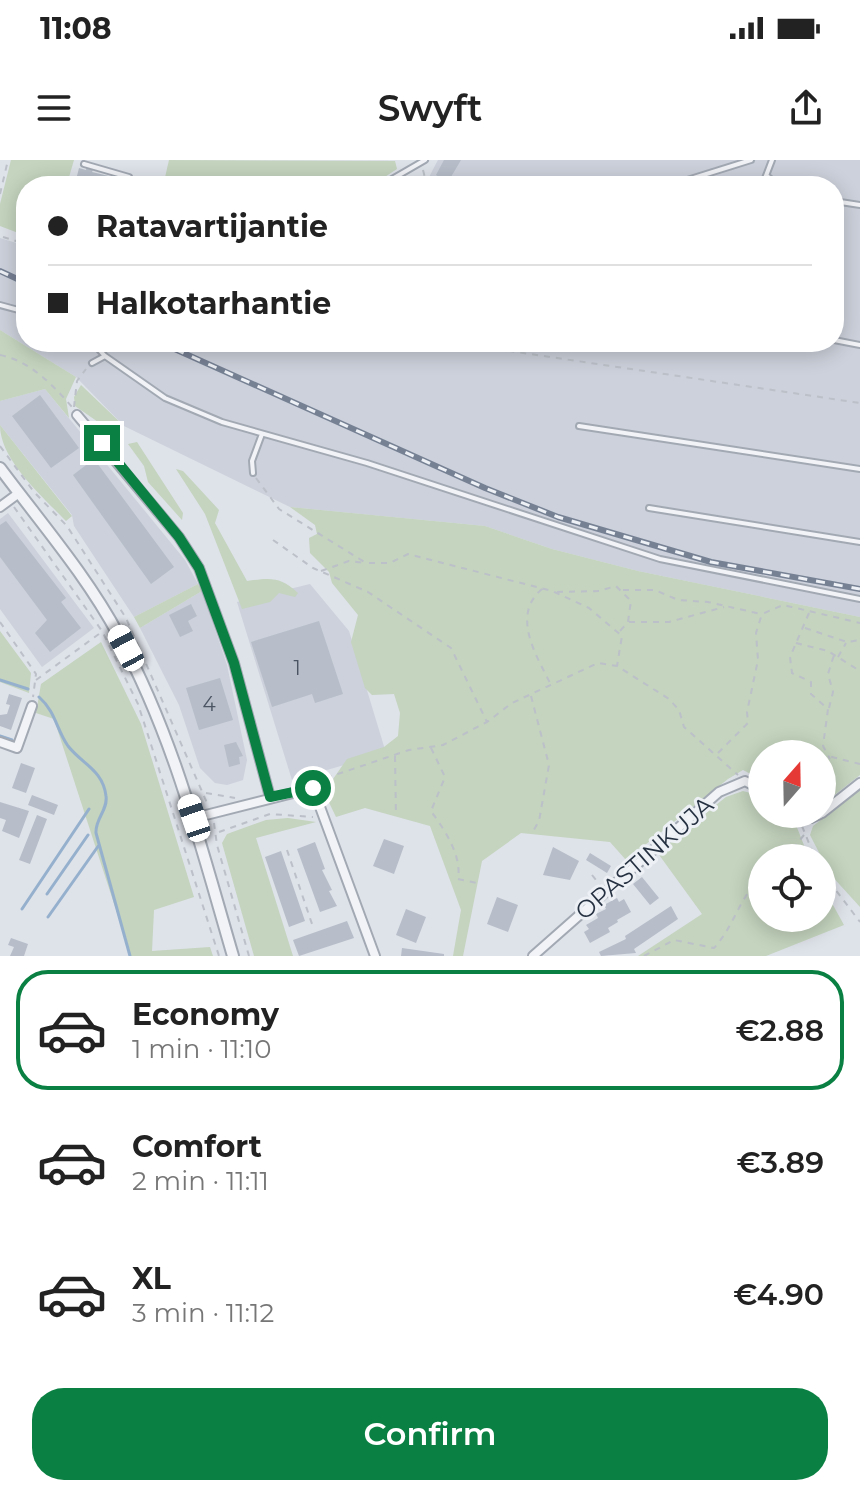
<!DOCTYPE html>
<meta charset="utf-8">
<style>
:root{--surface:#fff;--page:#f2f2f2;--text:#222;--muted:#767676;--line:#e0e0e0;--accent:#0b8043}
body{margin:0;font-family:Montserrat,sans-serif;background:var(--page);color:var(--text);height:100vh;display:flex;flex-direction:column;font-size:30px;white-space:nowrap}
*{box-sizing:border-box;margin:0}
p{font-size:26px;color:var(--muted)}
.icon{flex:none;width:44px;height:44px;fill:none;stroke:currentColor;stroke-width:2;stroke-linecap:round;stroke-linejoin:round}
.map{position:relative;height:796px;overflow:hidden}
.sheet{display:flex;flex-direction:column;background:var(--surface);flex:1}
.sheet>*{flex:none}
.hud{position:absolute;left:16px;top:16px;width:828px;height:176px;border-radius:32px;box-shadow:0 4px 20px #0003;display:grid;align-content:center;height:176px;padding:0 32px;background:var(--surface)}
.needle{width:52px;rotate:20deg}
.buttons{position:absolute;left:748px;top:580px;display:grid;gap:16px}
.buttons a{display:grid;place-items:center;width:88px;height:88px;border-radius:50%;background:var(--surface);box-shadow:0 4px 20px #0003;font-size:40px}
.end{position:absolute;width:36px;height:36px;margin:-18px;border:10px solid #0b8043;background:#fff;box-shadow:0 0 0 4px #fff}
.from{border-radius:50%}
.car{position:absolute;width:24px;height:48px;margin:-24px -12px;border-radius:10px;box-shadow:0 0 6px 2px #0007;background:linear-gradient(#fff 24%,#345 0 40%,#fff 0 76%,#345 0 86%,#fff 0)}
.hud b{display:flex;align-items:center;gap:28px;height:76px;font-size:30px}
.hud b+b{border-top:2px solid var(--line)}
.hud i{width:20px;height:20px;background:var(--text)}
ul{padding:14px 0 0;list-style:none}
li{display:flex;align-items:center;gap:24px;height:120px;margin:0 16px 12px;padding:0 16px;border:4px solid transparent;border-radius:32px}
li div{flex:1}
li b{display:block;font-size:30px}
li em{font-style:normal;font-weight:600}
li.selected{border-color:var(--accent)}
li>.icon{width:72px;height:72px;stroke-width:1.5}
.action{display:flex;gap:16px;margin-top:auto;padding:16px 32px}
.action a{flex:1;height:92px;border-radius:32px;background:var(--accent);color:#fff;font-size:32px;font-weight:600;line-height:92px;text-align:center}
.status{display:flex;justify-content:space-between;align-items:center;height:56px;padding:0 40px;background:var(--surface);direction:ltr}
.status svg{height:22px;fill:currentColor}
header{display:flex;justify-content:space-between;align-items:center;height:104px;padding:0 32px;background:var(--surface);font-size:36px;font-weight:600}
.map>svg:first-child{display:block}
</style>
<div class="status"><b>11:08</b><svg viewBox="0 0 49 12"><path d="M0 12V9h3v3zM5 12V6h3v6zM10 12V3h3v9zM15 12V0h3v12zM26 1h20v11H26zM47 4h2v5h-2z"/></svg></div>
<header><svg class="icon" aria-label="menu" viewBox="0 0 24 24"><path d="M4 6h16M4 12h16M4 18h16"/></svg>Swyft<svg class="icon" aria-label="share" viewBox="0 0 24 24"><path d="M12 15V3M7 8l5-5 5 5M5 13v7h14v-7"/></svg></header>
<div class="map">
<svg width="860" height="796" viewBox="0 0 860 796">
<rect width="100%" height="100%" fill="#dee2e9"/>
<path fill="#ccd1db" d="M438 0H860V457L638 411 552 389 485 366 290 347 124 266 76 217 0 170V78L26 86V182H834V26H430L428 19Z
M45 229 185 400 198 424 134 457 74 366 72 355 0 265V241Z
M8 353 94 468 42 507 0 449V359Z
M310 424 349 471 386 593 292 620 237 442Z
M202 431 227 505 247 600 243 620 227 625 215 623 200 608 179 545 140 468Z"/>
<path fill="#c4d4be" d="M11 0H74L67 24 71 26H26V76L0 66V44Z
M169 0 395 1 397 9 371 26H163Z
M0 170 76 217 66 239 69 258 45 229 0 241Z
M81 225 124 266 123 274 114 273 75 246 74 237Z
M0 265 72 356 66 361C42 336 0 300 0 265Z
M137 282 183 353 182 360 148 322 144 306 128 284Z
M176 309 183 311 219 350 215 363 247 421C270 418 280 416 298 433L295 437 279 433 270 442 242 449 205 354Z
M290 347 485 366 552 389 638 411 860 457V615L822 645V594H762V620L743 610 728 619 626 700 610 682 521 673 482 701 463 796H453L461 750 430 666 365 648 336 657 324 632 347 599 384 587 398 576 400 553 394 534 372 535 365 528 351 482 358 455 332 423 329 412 310 393 309 378 317 374 315 365Z
M198 424 202 431 140 468 134 457Z
M0 471 31 513 29 533 0 522Z
M101 482 141 564 194 737 154 750 152 791 210 787 213 796H131L54 559 36 553 41 524Z
M860 630V747L830 714 810 675 813 666Z
M743 631 762 636V654H784L796 665 809 698H762V758H822V725L844 765 766 796H638L702 754 657 692 726 637Z
M288 658 316 662 256 678 293 796H254L222 683 227 674 266 660Z"/>
<g fill="none" stroke-linecap="round" stroke-linejoin="round">
<path stroke="#95b0cd" stroke-width="3" d="M0 520 28 529
M39 537C56 552 56 569 68 586 82 604 103 610 106 636 108 650 95 659 96 673L130 796
M0 576 12 580
M47 734 88 675
M22 749 89 649
M48 757 99 685"/>
</g>
<path fill="#b7bec9" d="M444 0H461L448 22 436 15Z
M87 6 94 8 92 12 117 18 115 26 75 24 79 8 86 10Z
M40 235 79 288 51 308 12 256Z
M94 299 174 407 151 424 73 315Z
M6 361 66 438 61 442 81 468 50 492 35 473 47 460 0 397V365Z
M191 444 197 456 188 461 193 471 180 477 169 455Z
M319 461 343 534 315 543 312 534 272 547 251 482Z
M220 518 233 560 199 570 186 528Z
M9 534 22 538 11 570 0 566V555L7 554 10 545 6 544Z
M236 582 243 596 239 597 240 604 229 607 224 585Z
M21 603 35 608 26 633 12 628Z
M32 635 58 645 54 655 28 645Z
M0 642 29 651 19 678 2 671 6 660 0 658Z
M37 655 47 659 30 704 19 700Z
M384 679 404 686 394 714 373 706Z
M315 682 325 709 322 710 332 730 329 731 337 746 320 752 297 689Z
M553 687 579 701 570 720 543 715Z
M281 691 305 761 289 767 265 697Z
M590 693 611 706 607 713 586 700Z
M642 717 659 738 650 745 633 724Z
M497 737 518 745 508 772 487 764Z
M617 738 619 742 624 739 631 752 617 760 618 762 608 768 610 772 590 783 584 772 589 769 586 765 598 758 596 754 606 749 604 745Z
M671 746 678 759 634 789 636 793 601 796 599 792 626 779 625 776Z
M406 749 426 757 416 783 396 775Z
M347 761 354 778 299 796 293 780Z
M11 778 28 784 24 796H10L14 787 8 785Z
M402 788 444 794V796H401Z"/>
<g fill="none" stroke-linecap="round" stroke-linejoin="round">
<defs>
<path id="service" d="M84 4 129 17 126 26
M767 16 779 26
M380 26 425 0
M668 26 751 0
M752 26 764 21 772 0
M834 41 860 45
M0 145 26 152
M834 180 860 185
M92 182 105 196
M92 203 105 196 165 238 222 262 367 303 660 399 860 439
M579 266 860 309
M253 313 252 301 262 274
M649 348 860 382"/>
<path id="minor" d="M77 255 179 377 199 408 234 503 270 637
M0 347 19 333
M0 582 17 588 32 546
M822 653 860 623
M794 654 811 658 820 654
M194 658 313 628 375 796
M533 796 719 632 745 621 762 630"/>
<path id="tertiary" d="M0 308C41 363 87 416 119 476 174 577 201 687 233 796"/>
</defs>
<use href="#service" stroke="#a3a9b3" stroke-width="8"/>
<use href="#minor" stroke="#a3a9b3" stroke-width="12"/>
<use href="#tertiary" stroke="#a3a9b3" stroke-width="14"/>
<path stroke="#bcc0c8" stroke-width="2" stroke-dasharray="6 6" stroke-linecap="butt" d="M423 10 427 26
M0 34 8 0
M3 77 26 84
M449 182 860 243
M0 195C30 201 52 224 72 247
M74 247 77 221 86 209
M0 286 34 332 67 366 126 458 208 645
M256 318 279 349 366 403H390L408 394 552 431 589 448 622 476 617 506
M14 347 102 471 138 544 219 796
M273 380 313 408 368 432 451 488 487 562
M321 411 349 401 365 403
M542 429C511 455 536 495 550 523
M623 430H655L678 440 708 442 761 454
M557 432 599 431 616 426 631 441 628 462 619 472
M809 453 790 497 792 513 811 522V534L828 549 823 586 830 599
M0 462 36 514 33 537
M629 462H669L724 447
M805 468 847 482 860 480
M796 483 828 491 860 511
M838 497 846 483
M36 520 103 471
M531 536 549 605 539 661 532 673
M829 548 833 532 828 514 834 495
M431 588 445 617 431 651C444 669 462 695 458 719L477 723
M718 593 748 563 747 552 758 500 756 473 762 454 783 445 860 463
M395 596 396 656
M822 605 832 597 860 604
M326 618 409 590 443 585 487 562 512 543 598 503 617 506 669 539 679 550 684 567 738 615
M206 633 235 638
M214 663 217 685 249 796
M802 666 815 698
M219 672 270 654 313 657
M287 690 312 764
M785 698 804 675
M822 712 860 762
M592 715 600 725
M644 796 674 780 714 788C734 767 740 735 762 717"/>
<use href="#service" stroke="#f1f3f7" stroke-width="4"/>
<use href="#minor" stroke="#f1f3f7" stroke-width="8"/>
<use href="#tertiary" stroke="#f1f3f7" stroke-width="10"/>
<defs>
<path id="rail" d="M0 111 26 123
M159 182 485 328 558 357 711 402 860 429"/>
</defs>
<use href="#rail" stroke="#768194" stroke-width="6"/>
<use href="#rail" stroke="#edf1f6" stroke-width="3" stroke-dasharray="9" stroke-linecap="butt"/>
</g>
<g fill="none" stroke-linecap="round" stroke-linejoin="round">
<path stroke="#0b8043" stroke-width="10" d="M102 283 179 377 199 408 234 503 270 637 313 628"/>
</g>
<g text-anchor="middle" dominant-baseline="central" stroke-width="6" stroke-linejoin="round" paint-order="stroke">
<g font-size="20" fill="#4a5463">
<text x="297" y="508">1</text>
<text x="209" y="544">4</text>
</g>
<g font-size="24" fill="#253041" stroke="#edf1f6">
<text transform="translate(644 698) rotate(-41)">OPASTINKUJA</text>
</g>
</g>
</svg>
<div class="buttons">
<a><svg class="needle" viewBox="-14 -14 28 28"><path d="M0-13l5 13h-10z" fill="#e53935"/><path d="M0 13l5-13h-10z" fill="#767676"/></svg></a>
<a><svg class="icon" aria-label="locate" viewBox="0 0 24 24"><circle cx="12" cy="12" r="6"/><path d="M12 2v4M12 18v4M2 12h4M18 12h4"/></svg></a>
</div>
<i class="end from" style="left:313px;top:628px"></i>
<i class="end" style="left:102px;top:283px"></i>
<i class="car" style="left:126px;top:488px;rotate:332deg"></i>
<i class="car" style="left:194px;top:658px;rotate:341deg"></i>
<div class="hud">
<b><i class="from"></i>Ratavartijantie</b>
<b><i></i>Halkotarhantie</b>
</div>
</div>
<section class="sheet">
<ul>
<li class="selected"><svg class="icon" aria-label="car" viewBox="0 0 24 24"><path d="M5 17H2v-5l4-1 3-4h7l3 4 3 1v5h-3M9 17h6M6 11h13"/><circle cx="7" cy="17" r="2"/><circle cx="17" cy="17" r="2"/></svg><div><b>Economy</b><p>1 min · 11:10</p></div><em>€2.88</em></li>
<li><svg class="icon" aria-label="car" viewBox="0 0 24 24"><path d="M5 17H2v-5l4-1 3-4h7l3 4 3 1v5h-3M9 17h6M6 11h13"/><circle cx="7" cy="17" r="2"/><circle cx="17" cy="17" r="2"/></svg><div><b>Comfort</b><p>2 min · 11:11</p></div><em>€3.89</em></li>
<li><svg class="icon" aria-label="car" viewBox="0 0 24 24"><path d="M5 17H2v-5l4-1 3-4h7l3 4 3 1v5h-3M9 17h6M6 11h13"/><circle cx="7" cy="17" r="2"/><circle cx="17" cy="17" r="2"/></svg><div><b>XL</b><p>3 min · 11:12</p></div><em>€4.90</em></li>
</ul>
<div class="action"><a>Confirm</a></div>
</section>
